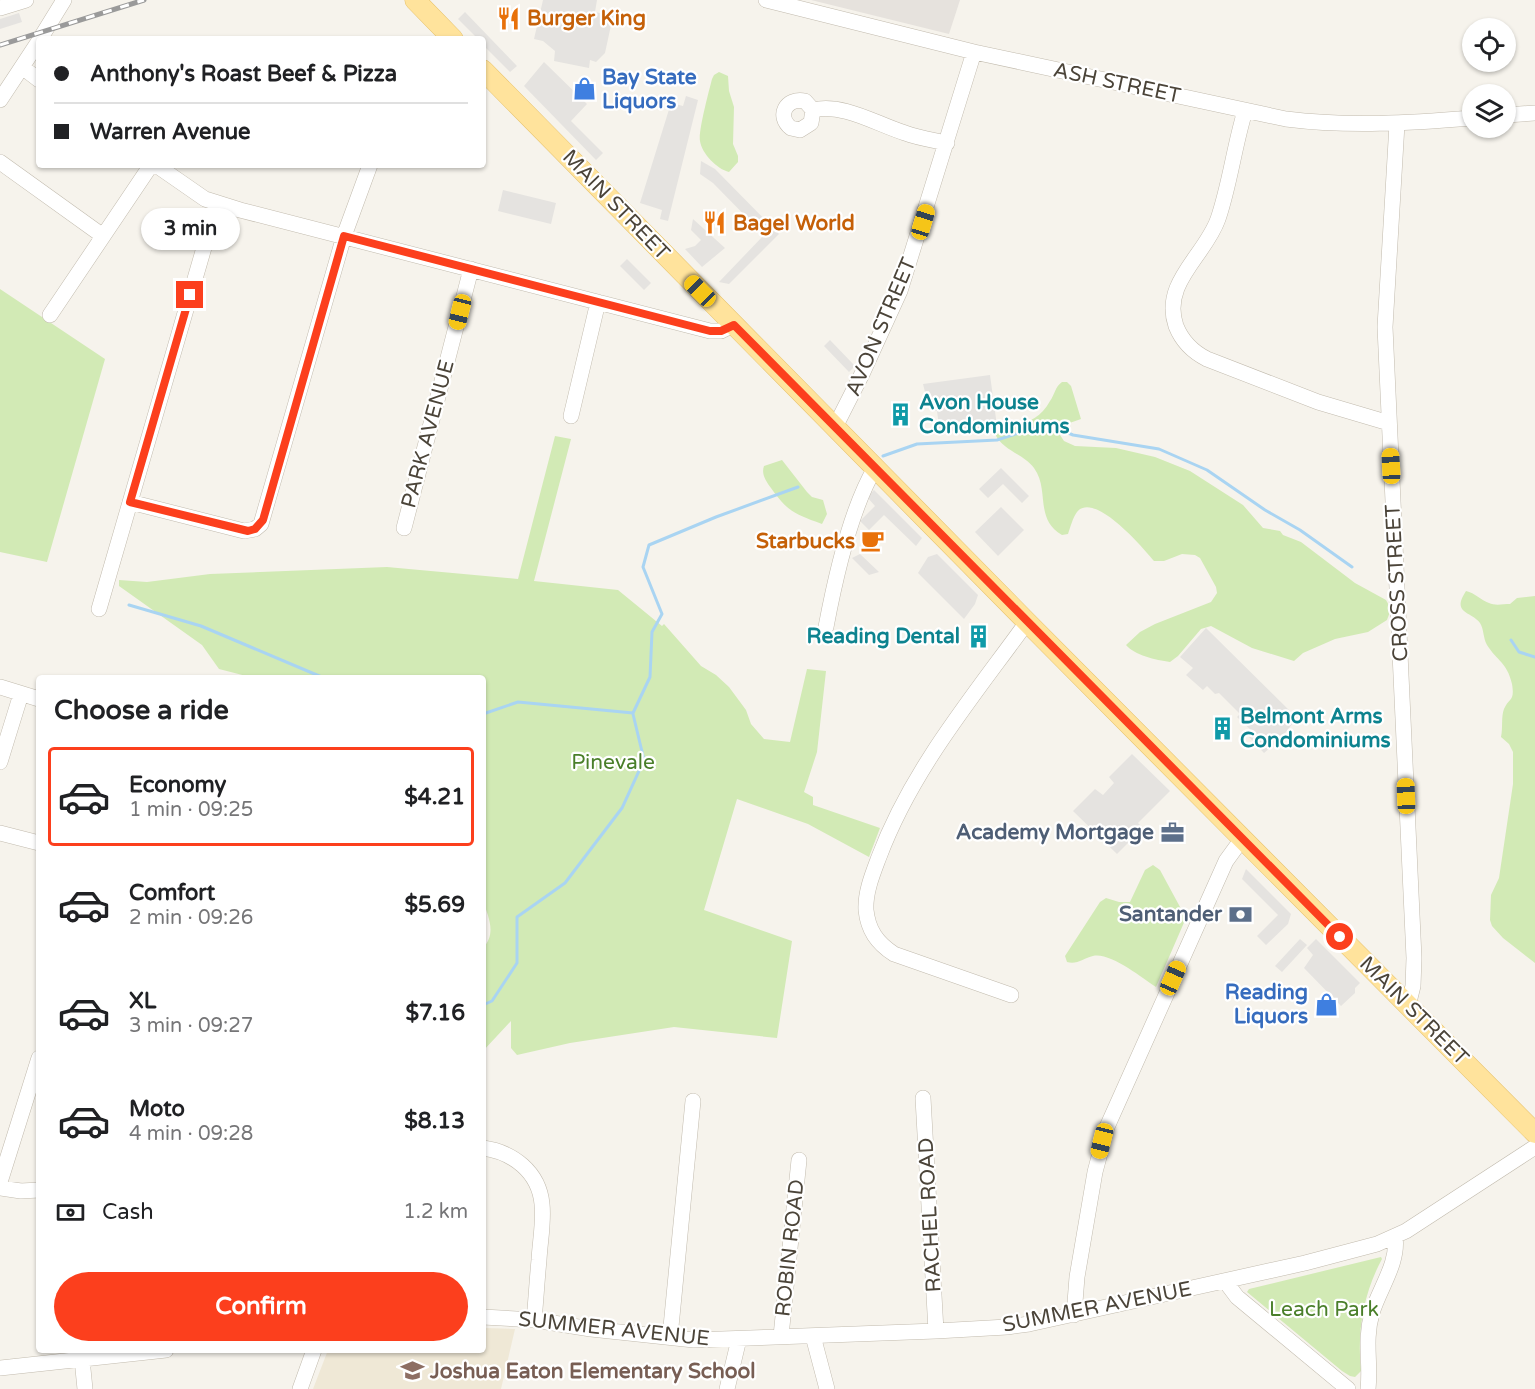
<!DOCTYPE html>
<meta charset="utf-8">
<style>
:root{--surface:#fff;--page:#f6f6f6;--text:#202124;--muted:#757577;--line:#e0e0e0;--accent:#fc3f1d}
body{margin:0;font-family:"Varela Round",sans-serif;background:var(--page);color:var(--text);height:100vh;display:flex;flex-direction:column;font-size:22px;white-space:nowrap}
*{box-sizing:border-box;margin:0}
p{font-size:20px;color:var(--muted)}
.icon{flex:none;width:33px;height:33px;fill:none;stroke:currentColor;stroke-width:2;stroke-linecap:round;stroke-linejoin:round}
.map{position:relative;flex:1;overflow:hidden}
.drawer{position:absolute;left:36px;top:675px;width:450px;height:678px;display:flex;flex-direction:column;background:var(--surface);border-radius:6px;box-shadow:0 2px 4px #0004}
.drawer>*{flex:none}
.guide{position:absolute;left:36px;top:36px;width:450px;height:132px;border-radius:6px;box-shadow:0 2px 4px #0004;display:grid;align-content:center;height:132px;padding:0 18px;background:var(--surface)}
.fabs{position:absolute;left:1462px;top:18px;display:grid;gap:12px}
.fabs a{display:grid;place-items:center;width:54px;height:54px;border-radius:50%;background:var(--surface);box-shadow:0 2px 4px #0004;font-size:30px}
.end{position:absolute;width:27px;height:27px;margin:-14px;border:8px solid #fc3f1d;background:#fff;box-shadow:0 0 0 3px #fff}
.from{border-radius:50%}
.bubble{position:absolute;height:42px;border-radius:21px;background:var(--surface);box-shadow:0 2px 4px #0004;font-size:20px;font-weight:800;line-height:42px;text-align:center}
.car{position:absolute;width:18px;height:36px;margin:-18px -9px;border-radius:8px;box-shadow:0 0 4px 2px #0007;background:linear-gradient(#f5c518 24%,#345 0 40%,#f5c518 0 76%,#345 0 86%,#f5c518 0)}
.guide b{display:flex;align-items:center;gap:21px;height:57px;font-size:22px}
.guide b+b{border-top:2px solid var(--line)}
.guide i{width:15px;height:15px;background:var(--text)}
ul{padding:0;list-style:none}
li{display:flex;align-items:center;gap:18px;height:99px;margin:0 12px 9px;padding:0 6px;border:3px solid transparent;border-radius:6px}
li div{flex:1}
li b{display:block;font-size:22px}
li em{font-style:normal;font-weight:800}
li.active{border-color:var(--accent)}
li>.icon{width:54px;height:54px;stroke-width:1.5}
h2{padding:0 18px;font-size:27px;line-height:72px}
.pay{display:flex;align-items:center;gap:15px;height:66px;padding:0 18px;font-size:22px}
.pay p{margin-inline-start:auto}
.primary-button{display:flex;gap:12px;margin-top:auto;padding:12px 18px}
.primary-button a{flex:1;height:69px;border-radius:36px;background:var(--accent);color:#fff;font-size:24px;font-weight:800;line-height:69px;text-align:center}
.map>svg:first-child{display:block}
</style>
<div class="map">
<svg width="1535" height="1389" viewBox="0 0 1535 1389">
<rect width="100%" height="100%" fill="#f6f3ec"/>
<path fill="#e6e2dd" d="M811 0H960L949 34Z"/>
<path fill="#efe8d6" d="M483 1328 515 1329 501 1389H313L328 1350H483Z"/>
<path fill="#d2eab5" d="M719 72 728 76 729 91 734 107 733 144 738 156V162L729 172C717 169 702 154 700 141 698 132 709 91 712 79L714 75Z
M0 289 105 359 47 562 0 552Z
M1062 382H1067L1071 386 1081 419 1061 426 1060 435 1064 441 1075 446 1116 448 1155 457 1190 471 1243 505 1263 528 1280 531 1283 535 1301 542 1355 583 1386 600 1391 609 1387 620 1368 632 1335 639 1303 653 1294 661 1252 648 1211 626 1201 629 1178 656 1170 662C1156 660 1134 655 1126 645L1140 632 1155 624 1211 602 1217 593 1216 587 1200 558 1195 555 1182 554 1164 561H1154C1144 549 1094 490 1077 512 1073 517 1070 528 1068 534L1062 535C1034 519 1050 490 1034 468 1024 454 1003 451 995 434L999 429C1021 424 1038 423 1050 401 1055 394 1055 387 1062 382Z
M555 436 571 439 534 581 618 590 662 626 664 624 701 666 716 675 729 687 746 710 751 724 764 739 790 742 807 669 826 671 817 752 804 792 813 797V805L880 828 869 857 808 824 737 799 704 910 792 941 777 1038 674 1027 570 1043 517 1055 511 1048V1021L483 1051V948C497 933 488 917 483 900V678H254L219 669 202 645 119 586V580L147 582 210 574 387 567 518 579Z
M782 460 807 492 812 497 823 500 827 514 822 524C795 514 788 512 771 488 766 481 761 474 764 466Z
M1466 591C1475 593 1481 600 1489 603 1495 606 1503 604 1510 604L1517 598 1535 596V963L1503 938 1492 926 1490 920 1491 895 1499 878 1513 784V752L1509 744 1501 737C1503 729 1501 716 1504 709 1509 697 1515 702 1512 684 1507 662 1497 661 1487 645 1483 638 1484 629 1480 623 1471 611 1451 614 1466 591Z
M1153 865 1160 870 1186 918 1156 987C1142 978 1110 952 1093 956 1084 958 1077 965 1067 962L1065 956 1100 902 1106 898 1119 902H1130L1145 870Z
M1381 1257 1382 1259C1363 1294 1357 1332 1361 1371L1355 1377 1350 1376 1342 1371 1247 1292 1249 1289Z"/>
<path fill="#e5e3e0" d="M543 0H597L595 12 613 16 605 53 596 62 590 60 589 68 554 61 555 51 543 41 534 39Z
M465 12 517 66 510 72 483 45V39H478L458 19Z
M19 13 22 22 0 29V19Z
M544 62 587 104 571 121 603 153 596 160 524 86Z
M686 96 698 100 668 221 660 219 662 210 640 203 671 103 683 106Z
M701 161 715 169 779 234 729 284 719 282 764 235 713 183 700 174Z
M503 190 556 203 551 224 498 211Z
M693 219 725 248 702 267 685 249 695 246 701 240 691 230Z
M627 259 651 283 644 290 620 266Z
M830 340 855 366 849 372 824 346Z
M990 375 997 426 940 433 937 411H932L929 391 925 392 923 384Z
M1001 468 1029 496 1022 503 1003 484 988 498 979 489Z
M874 490 922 538 916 546 884 515 869 530 860 521 875 506 867 497Z
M1001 507 1024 530 998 556 975 532Z
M860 554 879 572 869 575 852 558Z
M937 554 978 595 975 604 964 619 918 573 928 557Z
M1206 628 1297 718 1281 738 1264 753 1249 737 1253 732 1237 717 1240 714 1219 693 1215 694 1207 686 1203 690 1186 675 1193 668 1180 657Z
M1132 754 1170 791 1138 823 1143 828 1117 854 1073 811 1095 789 1103 795 1114 783 1109 777Z
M1246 869 1291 914 1288 924 1266 945 1257 936 1278 915 1242 879Z
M1300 939 1307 945 1282 972 1275 966Z
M1316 939 1360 983 1355 988V993L1341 1006 1304 968 1313 955 1307 948Z"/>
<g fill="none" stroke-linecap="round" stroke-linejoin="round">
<path stroke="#a9d4f2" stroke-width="3" d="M883 456 917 444 997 440 1047 424 1073 435 1159 449 1207 470 1265 510 1300 530 1352 567
M129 605 201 626 324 678
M1511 640 1519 652 1535 657
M483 714 518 702 633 713 650 677 652 632 662 614 643 567 649 545 716 517 798 487
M483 1005 492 1001 517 963V917L565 883 622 808 644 760 633 714"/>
<defs>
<path id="minor" d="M766 0 974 52 1286 119C1349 127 1410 123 1473 118
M0 8 26 0
M40 39 64 0
M22 67 39 80
M0 100 39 41
M813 110 805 101C786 97 776 116 791 128L800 130 811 123 813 110C844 103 876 124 905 133 918 138 933 140 947 143
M1245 111C1234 147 1230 184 1218 219 1205 256 1161 283 1176 326 1182 341 1193 352 1207 359L1318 402 1389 423
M1506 115 1535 113
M1397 124 1385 327 1414 958 1413 986 1408 1006
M0 162 103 236
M156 165 205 199 240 210 710 331H721L733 325
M50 315 151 165
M571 416 598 302
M835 427 863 372 900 291 974 52
M130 502 244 531 255 529 261 524 344 236 370 165
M404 528 471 269
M99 609 217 203
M826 627C835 579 850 510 875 468
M0 687 39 699
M0 762 21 694
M0 833 39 843
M1011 995 894 954C877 943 868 930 866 910 865 892 873 873 879 857 912 769 973 697 1027 622
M923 1098 936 1331
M483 1148C513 1152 539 1172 542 1204 544 1222 540 1241 539 1260 537 1280 536 1300 534 1320
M0 1182 39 1058
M0 1188 21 1191 39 1190
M1225 1281 1237 1297 1348 1389
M1074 1315 1077 1277 1095 1172 1107 1127 1226 861 1242 839
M483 1317 534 1320 591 1329 694 1340 936 1331 1007 1327 1029 1324 1305 1263 1377 1244 1406 1231 1535 1147
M781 1336 799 1160
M813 1336 827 1389
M670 1337 693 1101
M82 1359 85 1389
M0 1368 166 1350
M300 1389 314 1350
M727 1389 739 1339
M1368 1389C1371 1363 1364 1341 1372 1313 1379 1289 1399 1263 1395 1237"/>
<path id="major" d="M415 0 453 39
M483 70 1027 622 1535 1133"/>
</defs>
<use href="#minor" stroke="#c2bbae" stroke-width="16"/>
<use href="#major" stroke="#e6c16a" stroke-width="21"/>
<use href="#minor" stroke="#fff" stroke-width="15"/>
<use href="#major" stroke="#ffe39c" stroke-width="20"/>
<defs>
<path id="rail" d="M0 45 144 0"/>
</defs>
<use href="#rail" stroke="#9a9a9a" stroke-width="5"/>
<use href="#rail" stroke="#fff" stroke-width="3" stroke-dasharray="9" stroke-linecap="butt"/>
</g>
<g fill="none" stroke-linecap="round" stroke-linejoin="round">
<path stroke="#fc3f1d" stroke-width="8" d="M190 295 130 502 248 531 255 529 263 520 344 236 710 331H721L734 325 1340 937"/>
</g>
<defs>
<symbol id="restaurant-bare" viewBox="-9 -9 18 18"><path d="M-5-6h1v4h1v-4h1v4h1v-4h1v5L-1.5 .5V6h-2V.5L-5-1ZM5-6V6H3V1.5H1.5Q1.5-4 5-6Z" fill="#e8710a" stroke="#fff" stroke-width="2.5" paint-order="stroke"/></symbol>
<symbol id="shop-bare" viewBox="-9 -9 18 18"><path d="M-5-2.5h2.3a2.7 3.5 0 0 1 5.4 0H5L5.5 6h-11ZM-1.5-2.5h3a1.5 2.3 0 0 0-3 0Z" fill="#3f7fe0" stroke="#fff" stroke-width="2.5" paint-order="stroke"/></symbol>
<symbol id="building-bare" viewBox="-9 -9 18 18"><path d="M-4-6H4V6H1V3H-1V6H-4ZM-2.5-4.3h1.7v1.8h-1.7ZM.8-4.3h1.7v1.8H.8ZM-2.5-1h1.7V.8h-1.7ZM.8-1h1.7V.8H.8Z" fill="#0f9aa8" stroke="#fff" stroke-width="2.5" paint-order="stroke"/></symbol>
<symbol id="cafe-bare" viewBox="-9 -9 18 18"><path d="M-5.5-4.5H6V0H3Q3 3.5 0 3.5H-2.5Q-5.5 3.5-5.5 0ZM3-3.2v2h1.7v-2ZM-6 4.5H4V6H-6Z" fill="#e8710a" stroke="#fff" stroke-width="2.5" paint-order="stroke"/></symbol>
<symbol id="office-bare" viewBox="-9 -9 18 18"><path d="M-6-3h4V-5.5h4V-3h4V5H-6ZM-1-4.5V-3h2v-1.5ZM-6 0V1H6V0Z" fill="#5c6f8a" stroke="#fff" stroke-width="2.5" paint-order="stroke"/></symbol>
<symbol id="bank-bare" viewBox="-9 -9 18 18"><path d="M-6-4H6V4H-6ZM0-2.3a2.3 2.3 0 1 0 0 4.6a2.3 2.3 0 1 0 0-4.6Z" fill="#5c6f8a" stroke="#fff" stroke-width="2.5" paint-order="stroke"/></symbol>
<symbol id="school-bare" viewBox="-9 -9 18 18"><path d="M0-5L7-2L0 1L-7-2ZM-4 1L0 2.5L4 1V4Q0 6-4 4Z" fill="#8d6e63" stroke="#fff" stroke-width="2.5" paint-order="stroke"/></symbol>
</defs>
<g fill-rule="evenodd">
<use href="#restaurant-bare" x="492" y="2" width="33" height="33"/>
<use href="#shop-bare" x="568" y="72" width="33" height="33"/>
<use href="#restaurant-bare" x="698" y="206" width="33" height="33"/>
<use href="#building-bare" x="884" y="398" width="33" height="33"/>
<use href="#cafe-bare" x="856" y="524" width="33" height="33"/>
<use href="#building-bare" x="962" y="620" width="33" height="33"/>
<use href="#building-bare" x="1206" y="712" width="33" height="33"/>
<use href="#office-bare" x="1156" y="816" width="33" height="33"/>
<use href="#bank-bare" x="1224" y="898" width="33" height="33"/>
<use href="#shop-bare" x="1310" y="988" width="33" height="33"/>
<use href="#school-bare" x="396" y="1354" width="33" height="33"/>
</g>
<g text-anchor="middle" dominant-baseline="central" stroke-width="4.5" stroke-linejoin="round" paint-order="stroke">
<g font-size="21" font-weight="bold" fill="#c56008" stroke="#fff" text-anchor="start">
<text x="527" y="18">Burger King</text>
<text x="733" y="223">Bagel World</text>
<text x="855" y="541" text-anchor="end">Starbucks</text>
</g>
<g font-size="21" font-weight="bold" fill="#366cbe" stroke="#fff" text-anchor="start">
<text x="602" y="77">Bay State<tspan x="602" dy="24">Liquors</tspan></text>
<text x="1308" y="992" text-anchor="end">Reading<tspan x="1308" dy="24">Liquors</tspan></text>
</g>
<g font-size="21" fill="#4b4439" stroke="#fff">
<text transform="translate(1117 83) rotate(12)">ASH STREET</text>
<text transform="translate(616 205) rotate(46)">MAIN STREET</text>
<text transform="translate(881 327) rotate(-67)">AVON STREET</text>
<text transform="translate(428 434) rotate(-75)">PARK AVENUE</text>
<text transform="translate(1397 583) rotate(-93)">CROSS STREET</text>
<text transform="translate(1414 1011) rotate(45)">MAIN STREET</text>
<text transform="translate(930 1215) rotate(-93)">RACHEL ROAD</text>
<text transform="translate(790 1248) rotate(-84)">ROBIN ROAD</text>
<text transform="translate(1097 1307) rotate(-11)">SUMMER AVENUE</text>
<text transform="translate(614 1329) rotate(6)">SUMMER AVENUE</text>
</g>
<g font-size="21" font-weight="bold" fill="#0d838f" stroke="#fff" text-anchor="start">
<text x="919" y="402">Avon House<tspan x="919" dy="24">Condominiums</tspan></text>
<text x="960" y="636" text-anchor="end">Reading Dental</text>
<text x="1240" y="716">Belmont Arms<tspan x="1240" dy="24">Condominiums</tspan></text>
</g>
<g font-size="21" fill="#4a7f2a" stroke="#fff">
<text x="613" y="762">Pinevale</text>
<text x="1324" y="1309">Leach Park</text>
</g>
<g font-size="21" font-weight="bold" fill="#4e5e75" stroke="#fff" text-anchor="end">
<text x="1154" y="832">Academy Mortgage</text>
<text x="1222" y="914">Santander</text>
</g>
<g font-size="21" font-weight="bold" fill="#785e54" stroke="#fff" text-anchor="start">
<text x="430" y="1371">Joshua Eaton Elementary School</text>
</g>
</g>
</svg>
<div class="fabs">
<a><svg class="icon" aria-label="locate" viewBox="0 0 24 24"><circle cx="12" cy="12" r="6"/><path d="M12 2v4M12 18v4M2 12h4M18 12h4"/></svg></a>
<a><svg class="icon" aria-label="layers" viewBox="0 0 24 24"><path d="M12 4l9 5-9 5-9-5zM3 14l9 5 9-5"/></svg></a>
</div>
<i class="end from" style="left:1340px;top:937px"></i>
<i class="end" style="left:190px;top:295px"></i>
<div class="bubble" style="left:141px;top:208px;width:99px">3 min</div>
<i class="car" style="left:923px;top:222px;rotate:17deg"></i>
<i class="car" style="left:700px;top:291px;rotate:315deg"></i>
<i class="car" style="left:460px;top:312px;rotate:194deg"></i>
<i class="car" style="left:1391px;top:466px;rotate:357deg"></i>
<i class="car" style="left:1406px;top:796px;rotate:358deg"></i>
<i class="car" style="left:1173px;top:978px;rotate:24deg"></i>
<i class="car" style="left:1102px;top:1141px;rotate:194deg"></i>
<div class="guide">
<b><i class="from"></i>Anthony's Roast Beef &amp; Pizza</b>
<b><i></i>Warren Avenue</b>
</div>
<section class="drawer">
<h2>Choose a ride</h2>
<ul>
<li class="active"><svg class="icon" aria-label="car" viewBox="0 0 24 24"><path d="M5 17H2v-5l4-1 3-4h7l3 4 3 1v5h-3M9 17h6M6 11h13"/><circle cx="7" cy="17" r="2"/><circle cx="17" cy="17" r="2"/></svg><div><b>Economy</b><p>1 min · 09:25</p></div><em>$4.21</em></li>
<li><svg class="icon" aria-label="car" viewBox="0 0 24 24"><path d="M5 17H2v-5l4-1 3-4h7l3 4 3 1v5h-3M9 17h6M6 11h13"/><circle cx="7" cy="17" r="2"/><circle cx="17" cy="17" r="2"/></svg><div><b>Comfort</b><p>2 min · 09:26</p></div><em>$5.69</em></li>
<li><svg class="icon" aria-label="car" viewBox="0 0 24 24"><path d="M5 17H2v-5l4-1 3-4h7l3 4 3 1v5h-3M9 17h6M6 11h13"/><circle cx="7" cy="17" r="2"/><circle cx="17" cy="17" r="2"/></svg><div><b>XL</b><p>3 min · 09:27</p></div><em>$7.16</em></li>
<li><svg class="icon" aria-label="car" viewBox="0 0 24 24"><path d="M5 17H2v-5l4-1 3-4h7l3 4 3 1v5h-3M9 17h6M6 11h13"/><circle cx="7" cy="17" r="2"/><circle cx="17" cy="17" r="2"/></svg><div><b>Moto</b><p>4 min · 09:28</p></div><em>$8.13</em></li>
</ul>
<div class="pay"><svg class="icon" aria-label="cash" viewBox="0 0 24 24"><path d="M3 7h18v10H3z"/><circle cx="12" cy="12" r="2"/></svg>Cash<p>1.2 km</p></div>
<div class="primary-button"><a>Confirm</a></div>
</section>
</div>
